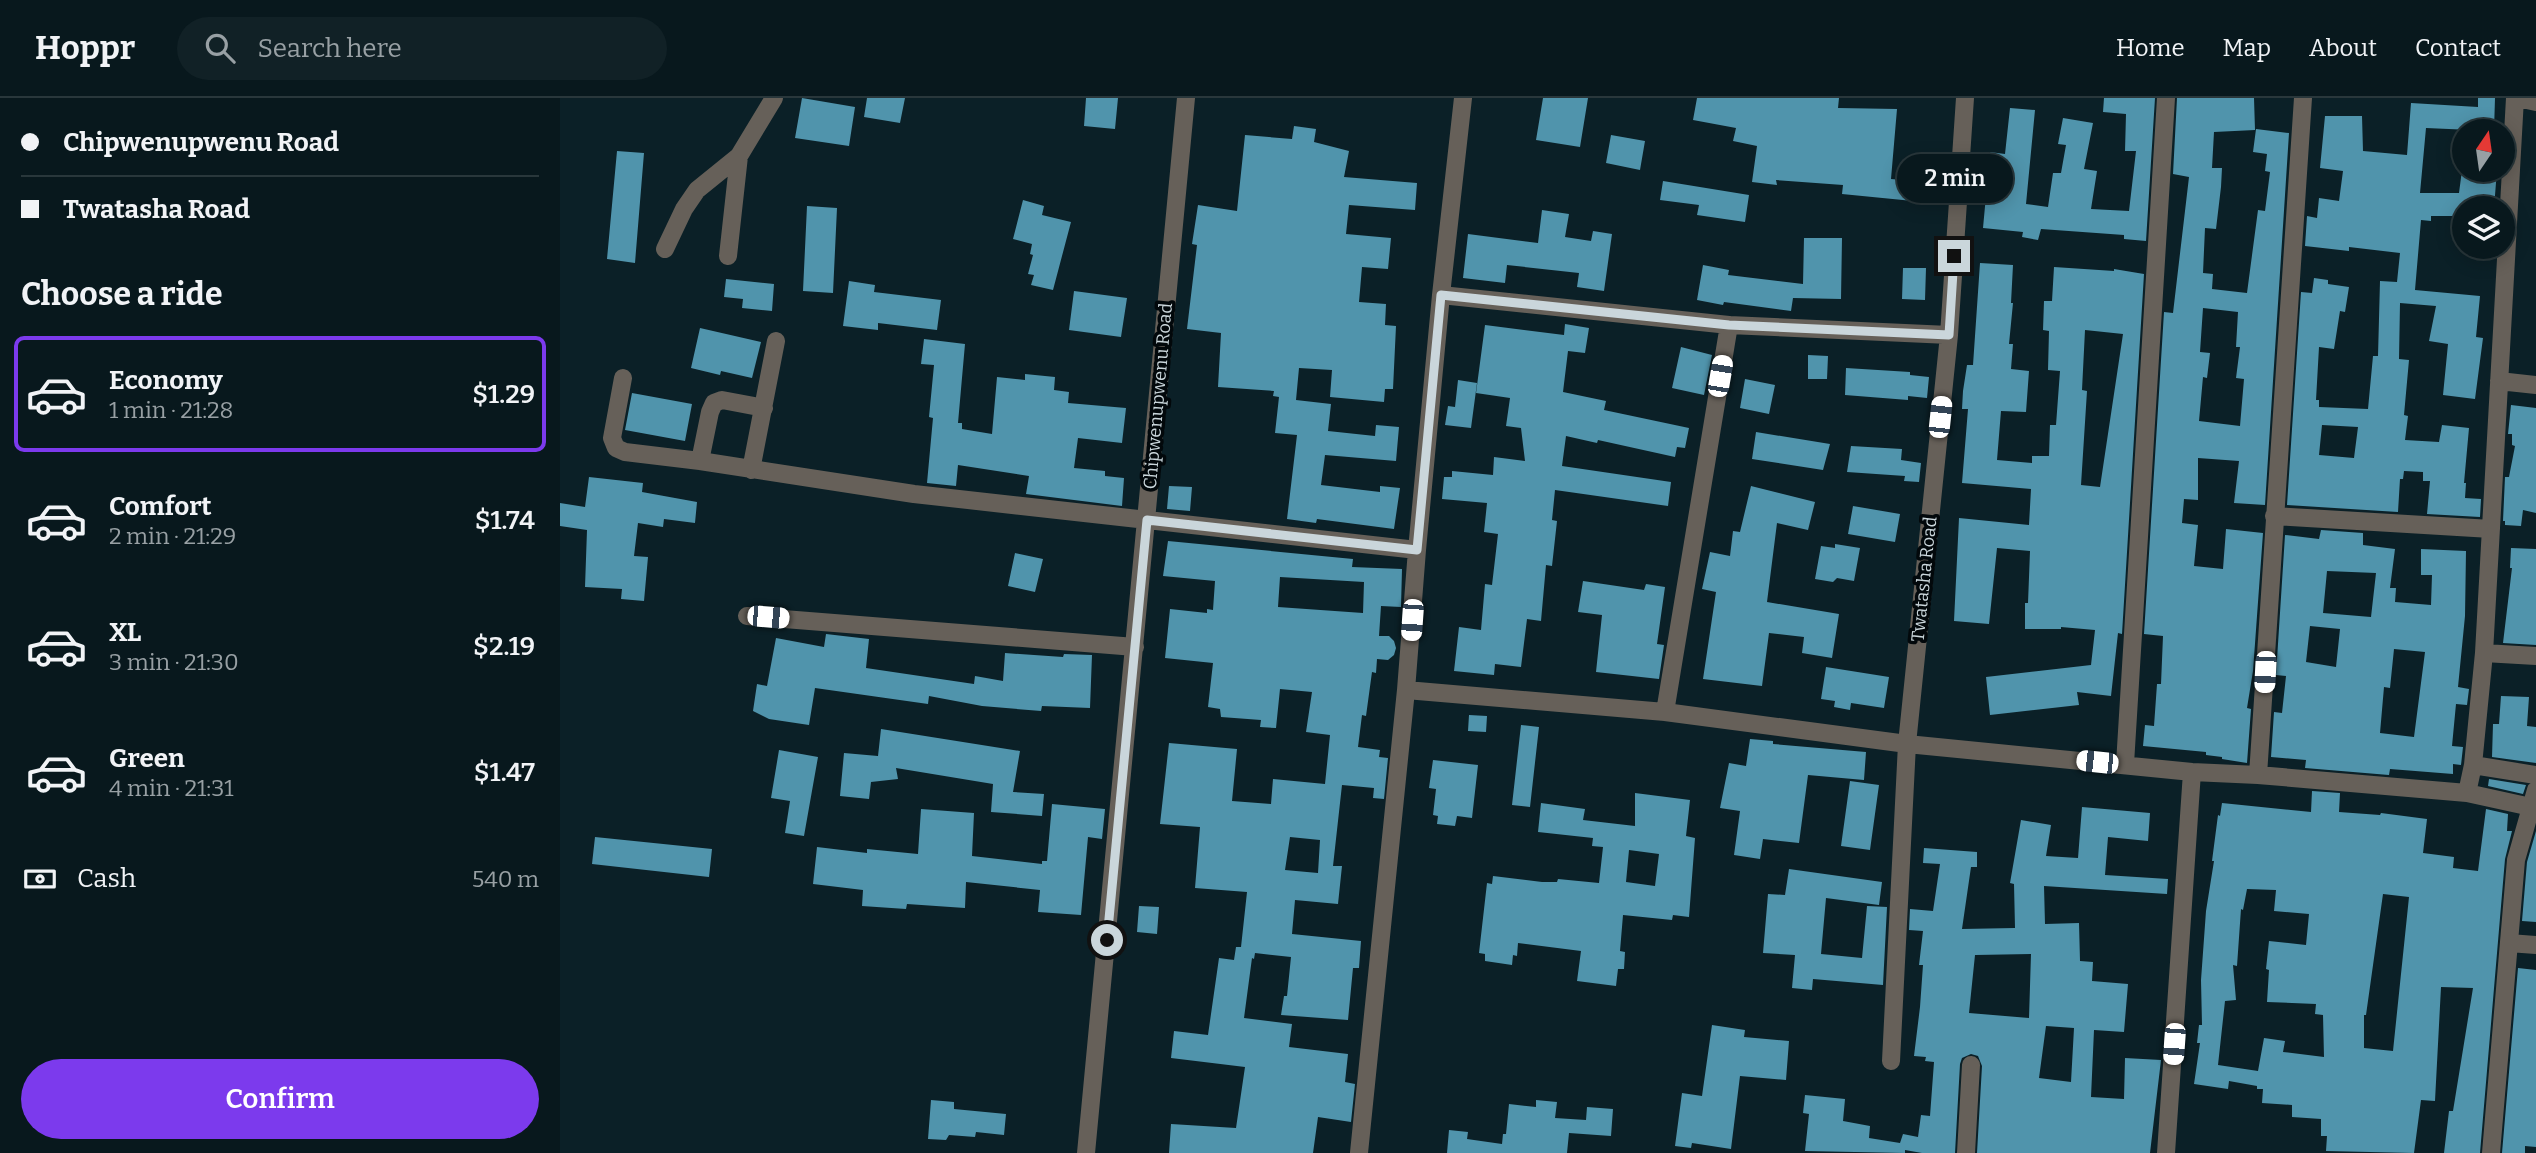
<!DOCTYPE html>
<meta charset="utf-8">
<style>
:root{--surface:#08181d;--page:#112126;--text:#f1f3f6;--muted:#98a0a4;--line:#29373b;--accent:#7c3aed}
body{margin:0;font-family:Bitter,serif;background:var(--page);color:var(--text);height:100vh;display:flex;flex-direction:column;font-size:26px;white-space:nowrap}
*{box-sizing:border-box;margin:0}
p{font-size:23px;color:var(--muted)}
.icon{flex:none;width:38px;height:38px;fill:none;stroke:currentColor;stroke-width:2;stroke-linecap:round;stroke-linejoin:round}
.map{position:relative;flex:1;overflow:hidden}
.details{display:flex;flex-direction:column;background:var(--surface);width:560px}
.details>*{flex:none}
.hud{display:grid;align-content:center;height:154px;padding:0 21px;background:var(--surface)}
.needle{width:46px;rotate:13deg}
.tools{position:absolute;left:1892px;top:21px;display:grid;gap:14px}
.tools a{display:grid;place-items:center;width:63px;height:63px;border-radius:50%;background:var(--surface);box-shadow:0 4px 18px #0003,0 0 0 2px var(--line);font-size:35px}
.end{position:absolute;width:32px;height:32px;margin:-16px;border:9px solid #cad6db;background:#111;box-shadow:0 0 0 4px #111}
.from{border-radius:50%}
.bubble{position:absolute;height:49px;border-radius:24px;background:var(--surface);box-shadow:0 4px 18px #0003,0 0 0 2px var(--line);font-size:23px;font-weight:600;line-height:49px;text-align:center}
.car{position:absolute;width:21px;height:42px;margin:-21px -10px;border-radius:9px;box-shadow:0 0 5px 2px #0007;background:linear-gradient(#fff 24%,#345 0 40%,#fff 0 76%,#345 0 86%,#fff 0)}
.hud b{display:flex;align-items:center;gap:24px;height:66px;font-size:26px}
.hud b+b{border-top:2px solid var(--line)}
.hud i{width:18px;height:18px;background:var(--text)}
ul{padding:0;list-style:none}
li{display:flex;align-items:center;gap:21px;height:116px;margin:0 14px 10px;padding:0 7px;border:4px solid transparent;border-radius:10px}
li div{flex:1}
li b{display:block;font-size:26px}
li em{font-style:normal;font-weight:600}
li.active{border-color:var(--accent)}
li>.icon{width:63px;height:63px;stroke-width:1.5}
h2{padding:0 21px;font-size:32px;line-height:84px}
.pay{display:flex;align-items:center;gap:18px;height:77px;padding:0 21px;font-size:26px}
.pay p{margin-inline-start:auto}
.button{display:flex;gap:14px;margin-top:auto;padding:14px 21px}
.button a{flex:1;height:80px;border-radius:42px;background:var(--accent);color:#fff;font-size:28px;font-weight:600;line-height:80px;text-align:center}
header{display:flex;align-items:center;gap:42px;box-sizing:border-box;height:98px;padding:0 35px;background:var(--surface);border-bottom:2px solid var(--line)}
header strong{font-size:33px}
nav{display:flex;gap:38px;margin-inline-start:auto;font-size:24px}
.search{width:490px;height:63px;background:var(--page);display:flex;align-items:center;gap:18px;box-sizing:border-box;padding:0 24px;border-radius:38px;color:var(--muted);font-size:26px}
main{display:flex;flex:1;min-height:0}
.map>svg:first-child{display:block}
</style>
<header>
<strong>Hoppr</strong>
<div class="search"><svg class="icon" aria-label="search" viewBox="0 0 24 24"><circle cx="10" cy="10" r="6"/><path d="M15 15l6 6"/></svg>Search here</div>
<nav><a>Home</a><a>Map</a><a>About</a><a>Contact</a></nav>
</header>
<main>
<section class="details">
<div class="hud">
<b><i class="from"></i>Chipwenupwenu Road</b>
<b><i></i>Twatasha Road</b>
</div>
<h2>Choose a ride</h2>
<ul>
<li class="active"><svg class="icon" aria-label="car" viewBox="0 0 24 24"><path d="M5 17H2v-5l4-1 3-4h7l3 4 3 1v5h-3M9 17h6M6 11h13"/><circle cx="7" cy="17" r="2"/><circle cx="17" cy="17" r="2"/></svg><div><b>Economy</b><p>1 min · 21:28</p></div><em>$1.29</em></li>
<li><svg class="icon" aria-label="car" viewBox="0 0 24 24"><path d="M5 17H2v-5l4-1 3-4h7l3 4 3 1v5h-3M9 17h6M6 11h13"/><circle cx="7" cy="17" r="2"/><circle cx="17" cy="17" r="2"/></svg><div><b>Comfort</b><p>2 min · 21:29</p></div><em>$1.74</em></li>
<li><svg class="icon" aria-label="car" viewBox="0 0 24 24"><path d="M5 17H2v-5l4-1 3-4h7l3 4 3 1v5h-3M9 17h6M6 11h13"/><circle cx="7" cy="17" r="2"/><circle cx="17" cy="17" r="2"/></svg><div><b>XL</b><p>3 min · 21:30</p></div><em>$2.19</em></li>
<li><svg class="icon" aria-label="car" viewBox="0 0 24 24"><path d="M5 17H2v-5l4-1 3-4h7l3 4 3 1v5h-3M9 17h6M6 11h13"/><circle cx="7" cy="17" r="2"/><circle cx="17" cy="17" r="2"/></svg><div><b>Green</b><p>4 min · 21:31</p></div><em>$1.47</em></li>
</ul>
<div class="pay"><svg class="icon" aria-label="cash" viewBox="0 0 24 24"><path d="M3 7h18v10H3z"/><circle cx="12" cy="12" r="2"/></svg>Cash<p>540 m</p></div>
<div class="button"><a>Confirm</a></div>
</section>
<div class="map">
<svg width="1976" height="1055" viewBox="0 0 1976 1055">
<rect width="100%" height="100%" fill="#0b2027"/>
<path fill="#5094ac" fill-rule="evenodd" d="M242 0 295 9 289 48 235 40Z
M307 0H345L340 25 304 19Z
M526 0H558L555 31 524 28Z
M983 0H1028L1020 49 976 42Z
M1137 0H1279L1278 10 1337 11 1331 81 1365 84 1363 104 1282 96 1283 87 1216 82 1217 87 1192 84 1197 48 1173 43 1176 30 1133 22Z
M1544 0H1595L1586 143 1564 141V137L1481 131 1478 142 1462 139 1463 134 1423 130 1430 54 1445 56 1450 10 1475 12 1466 106 1488 109 1493 75H1501L1506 47 1498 46 1503 20 1533 25 1524 71 1537 73 1531 111 1569 113 1576 53H1565L1566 16 1543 14Z
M1617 0H1694L1695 32 1654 34 1652 70H1662L1661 89 1656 131 1645 130 1643 175 1653 176 1652 191 1687 195 1698 112 1705 113 1710 74 1705 73 1707 56 1693 54 1696 31 1729 35 1705 407 1674 405 1679 363 1638 360V402L1624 401 1622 425 1638 427 1634 468 1663 471 1666 431 1703 435 1693 573 1687 610 1691 611 1687 665 1662 661V659L1646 657V654L1583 648 1585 627 1594 628 1597 586H1601L1603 538 1584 536 1604 214 1613 215 1629 79 1613 76ZM1643 210 1678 214 1676 249H1680L1676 280 1684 281 1680 328 1639 323 1643 279 1647 280 1650 255 1640 254Z
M1918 0H1935L1934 33 1866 30 1860 95H1899L1902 72H1937L1934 110H1904V118H1871V123L1861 122 1855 192 1920 198 1916 239 1923 240 1915 301 1883 297 1888 246 1869 243 1876 208 1840 205 1839 261 1849 262 1844 317 1848 318 1845 342 1879 344 1882 327 1909 330 1904 385H1906L1905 400 1921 401 1920 419 1867 416 1870 383H1863V374L1844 373 1843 381H1840L1838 414 1727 407 1741 194 1752 195 1754 180 1768 182V186L1789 189 1785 214 1780 213 1774 251 1759 249 1756 302H1759V309L1808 311 1813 258H1818L1820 183 1837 184 1840 155 1789 149V153L1745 148 1747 118 1757 120 1759 100 1779 103 1783 73 1760 70 1765 18H1802L1803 53 1847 57 1851 5 1918 9ZM1762 327 1798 329 1794 360 1759 357Z
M734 28 756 31 754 44 789 53 784 79 857 85 855 112 789 107 786 136 831 140 828 171 802 169 799 204 826 206 825 227 836 228 833 291H825L824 304 770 299 772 272 739 270 736 302 771 306 768 333 815 338 816 327 839 329 836 363 765 357 761 387 820 394V388L840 390 834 431 757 421 756 425 727 421 737 337 715 335 719 299 713 298 714 293 658 289 661 235 627 231 637 147 632 146 638 107 677 113 685 37 732 41Z
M1051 37 1085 43 1080 72 1046 65Z
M57 53 84 55 75 165 47 161Z
M1103 83 1189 97 1185 124 1137 117 1139 107 1100 102Z
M463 102 484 108 482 117 511 124 493 192 471 187 474 177 468 176 473 157 470 156 472 146 453 141Z
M247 108 277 110 273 195 243 193Z
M982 112 1009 116 1005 139 1031 143 1033 133 1052 136 1044 193 1017 189 1019 175 947 167 945 185 903 180 908 136 978 145Z
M1244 140H1282L1281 201 1233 200 1231 213 1164 204 1163 207 1137 202 1143 167 1169 172 1168 177 1243 186Z
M1420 165 1453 167 1451 205H1453L1449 246H1453L1451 271 1469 273 1466 314 1441 313 1437 362 1472 365V358H1489L1490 327H1496L1500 273 1488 272 1489 233 1483 232 1484 203H1492L1494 169 1554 173V171L1584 176 1562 536 1558 535 1551 598 1517 594 1519 607 1430 617 1426 579 1531 567 1535 532 1501 529V531H1465V505H1468L1470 453 1437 450 1429 526 1394 523 1399 420 1469 427 1471 391 1402 385 1408 311H1402L1403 293 1407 267H1413ZM1525 232 1563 236 1540 389 1521 387 1527 293 1522 292Z
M1343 170H1366L1365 202 1342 201Z
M166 181 214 186 212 213 182 210 183 201 164 199Z
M289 183 315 187 314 194 381 202 377 232 318 225V232L283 228Z
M514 193 567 200 561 239 509 232Z
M1005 226 1029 230 1025 255 1008 253 1003 294 1046 303 1044 312 1129 330 1125 350 1117 349 1115 359 1038 342 1037 345 1006 338 1002 368 1111 384 1108 408 995 392 992 422 997 423 992 468 986 467 981 523 967 521 961 569 935 566 934 577 894 573 899 529 921 532 925 486 932 487 938 436 924 434 927 405 882 401 884 379H892V373L933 377 934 359 965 363 961 330 946 328 950 300 916 295 925 227 1004 237Z
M140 230 201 244 192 280 161 273 160 277 131 270Z
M364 241 405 246 398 325H402V331L432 336 437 279 465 282V276L495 279 494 292 509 294 508 305 566 310 562 345 518 340 514 370 545 373V378L564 380 562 408 466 396 469 378 398 367 396 388 367 385 373 320 369 319 374 267 361 266Z
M1121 249 1152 257 1144 297 1112 290Z
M1248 257 1268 258 1267 281H1248Z
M1286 270 1350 274V277L1369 279 1367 300 1348 298V302L1285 297Z
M1185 281 1215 287 1209 316 1180 310Z
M898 282 917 285 911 330 885 327 888 308 895 309Z
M72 295 132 306 125 343 65 332Z
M1951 307 1976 310V415L1963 412 1961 428 1945 427V423H1943L1945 379H1949L1955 348 1952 347V336H1948Z
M1196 334 1270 346 1263 372 1192 361Z
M1291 348 1342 351 1341 362 1361 365 1359 384 1344 383 1345 378 1287 374Z
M29 379 83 385 82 394 137 404 135 425 104 421 103 429 78 425 74 458 88 459 84 503 61 501 62 491 25 489 27 432 0 428V405L25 409Z
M609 388 632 389 630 413 607 411Z
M1191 388 1255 404 1248 432 1217 425 1207 504 1279 516 1272 560 1242 555 1244 539 1209 535 1202 588 1143 581 1156 494 1142 491 1150 454 1170 458 1173 433 1180 434Z
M1293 408 1340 416 1335 444 1288 436Z
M1761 432 1803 435V447L1835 451 1830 490H1836L1835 504 1871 507 1872 477H1861V451L1906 453 1905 518 1898 589 1909 591 1907 607 1896 606 1892 648 1903 649 1901 667 1893 666V676L1830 671 1829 677 1745 670 1746 662 1711 659 1714 614 1722 615 1726 578 1716 577 1725 437 1759 441ZM1767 473 1816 475 1811 519 1763 515ZM1750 528 1780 531 1776 569 1746 564ZM1834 551 1865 554 1854 639 1820 635 1824 589 1830 590Z
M608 443 793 461 792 469 842 471 841 509 821 508 819 538H829L834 543 836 550 834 557 828 562 817 561 816 575 812 574 806 618 802 617 798 649 820 652 819 659 828 660 824 701 813 700 814 690 782 687 773 768H782L778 806 735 802 732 836 801 843 799 870H793L788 922 721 917 724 898H727L731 859 695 855 694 861 692 860 684 920 732 926 729 949 788 956 785 984 795 986 791 1024 758 1019 753 1055H609L611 1026 676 1030 685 969 611 960 614 933 648 937 659 860 674 862 676 849H681L687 794 635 790 640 729 600 726 609 645 677 651 672 703 711 706 713 681 765 686 770 637 746 634 752 594 720 591 716 630 700 629 701 622 661 619 660 611 648 609 653 565 605 560 610 511 647 515V511L653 512 655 483 603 478ZM720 479 804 484 803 515 718 509ZM730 739 760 742 758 775 725 772Z
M1275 446 1300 450 1294 483 1277 480 1273 484 1255 481 1261 448 1275 450Z
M1951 450 1976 451V547L1943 545 1952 470H1950Z
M455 455 483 461 475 494 448 488Z
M1023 483 1084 492 1086 486 1105 489 1097 546 1104 547 1099 581 1036 574 1042 517 1018 514Z
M266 536 309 541 306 570 414 586 415 578 443 583 445 555 503 559 504 556 532 557 530 610 482 608 481 613 422 608 369 598 368 606 255 590 249 627 209 621 193 613 197 586 207 588 216 540 264 549Z
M1266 569 1329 579 1324 610 1291 605 1290 612 1274 609 1275 603 1261 601Z
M1941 598 1969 599 1967 628 1976 629V665L1932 659 1933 626H1939Z
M909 617 927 618 926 634 908 633Z
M961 627 979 629 970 709 952 707Z
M321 631 460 653 453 694 484 696 482 718 431 714 433 686 336 670 338 681 311 684 309 701 280 698 284 655 318 658Z
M1190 641 1213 643V646L1306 654 1304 682 1248 677 1239 745 1203 741 1200 761 1174 757 1180 713 1160 710 1169 665 1186 668Z
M219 652 258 659 244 738 225 735 230 703 211 700Z
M873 662 918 667 912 720 897 718 895 728 877 726 878 718 873 717 876 691 869 690Z
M1929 681 1966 687 1963 696 1928 688Z
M1290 683 1319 687 1310 752 1281 748Z
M1752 693 1780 695 1779 714 1820 717 1821 715 1867 721 1863 755 1894 759 1893 770 1918 773 1926 711 1948 716 1947 733H1952L1945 761 1920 1055H1884L1889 1013H1893L1913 890 1881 889 1875 1003 1861 1002 1854 1055 1766 1053 1767 1038H1761V1021L1732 1019V1007L1702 1005 1703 991H1697V988L1669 983 1668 991 1634 986 1640 945H1637L1639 927H1642L1641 882 1646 813 1654 763H1652L1658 717 1660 718 1662 705 1751 714ZM1687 791 1716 792 1714 813 1749 816 1746 847 1709 843 1706 871 1709 872 1707 904 1756 906 1755 916 1763 917 1764 959 1723 954 1725 943 1704 940 1698 973 1658 967 1665 903 1676 902 1673 867 1677 868 1681 811 1683 812ZM1823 796 1849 799 1833 953 1804 950V917H1806Z
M1075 695 1130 702 1126 738 1135 740 1129 819 1113 817 1112 822 1063 817 1060 853 1065 854 1064 871H1058L1056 888 1017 883 1021 853 958 845 957 858 953 857 952 867 925 863V856L919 855 927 785 932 786 933 778 982 784H997L998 781 1039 785 1043 749 1032 748 1033 740 978 734 981 705 1025 711 1023 722 1075 728ZM1069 752 1099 756 1095 788 1066 784Z
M492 706 545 711 542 741 528 739 521 817 478 814 480 792 406 784 405 810 347 806 346 811 302 808 303 792 253 786 257 749 307 755V751L358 756 361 711 414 715 412 758 482 766V763H487Z
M1522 709 1590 715 1588 743 1548 739 1545 777 1608 781 1607 796 1484 788 1485 826 1519 825 1520 863 1533 864 1532 883 1568 886 1564 934 1534 932 1531 999 1564 1001 1565 960 1601 962 1590 1055H1417L1422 968 1418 958 1411 956 1402 960 1400 966 1395 1055H1362L1345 1052V1055L1245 1053 1249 1016 1243 1015 1245 997 1285 1001 1283 1023 1310 1028 1309 1040 1340 1045 1343 1036 1358 1039 1361 1017 1370 1018 1374 964 1365 963 1366 959 1354 958 1360 909 1363 867H1359L1363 833 1349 832 1350 811 1373 813 1380 766 1363 765 1364 750 1417 754V769H1411L1402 831 1455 830 1454 786 1450 785 1461 722 1491 727 1486 758 1518 760ZM1471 856 1469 920 1409 915 1415 857ZM1486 928 1514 930 1511 984 1479 980Z
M1976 733V824L1962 823 1967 764Z
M35 739 152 751 149 779 32 766Z
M1229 771 1322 784 1319 807 1266 800 1261 856 1302 860 1307 808 1327 809 1323 887 1253 881 1252 892 1232 890 1235 857 1203 855 1208 796 1225 797Z
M579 808 599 809 597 836 577 834Z
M1958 870 1976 872V1049L1965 1048V1055H1942Z
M1152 927 1185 932 1184 939 1229 943 1226 982 1180 978 1171 1051 1132 1045 1131 1050 1115 1048 1122 995 1142 998Z
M371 1002 394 1004V1011L446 1016 444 1037 416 1034 415 1039 389 1037 386 1042 368 1041Z
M976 1002 997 1004 995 1020 1026 1022 1027 1009 1053 1011 1051 1038 1009 1035 1007 1055H887L889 1032 908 1034 907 1041 942 1046 943 1036H946L949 1006 976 1009Z"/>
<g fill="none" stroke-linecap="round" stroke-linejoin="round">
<path stroke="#666059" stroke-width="18" d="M1958 0 1976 4
M105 151 124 111 137 92 179 58 214 0
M168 158 179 58
M881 197 1169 227 1389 237
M63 280 52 340 56 350 65 354 140 363 354 396 857 452
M1939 283 1976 287
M140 363 150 314 154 305 162 302 204 310
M191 372 216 243
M1714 418 1931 431
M187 518 575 549
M1924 555 1976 558
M846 592 1105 614 1347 646 1632 674 1698 677 1907 695 1971 709
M1105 614 1169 227
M1565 666 1606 0
M1913 667 1976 677
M1698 677 1743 0
M1907 695 1913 667 1924 555 1955 0
M1949 845 1976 847
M1331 963 1347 646 1389 237 1405 0
M526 1055 626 0
M799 1055 846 592 857 452 881 197 903 0
M1406 1055 1411 967
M1606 1055 1632 674
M1931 1055 1956 762 1976 692"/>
</g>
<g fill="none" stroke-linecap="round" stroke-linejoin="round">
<path stroke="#cad6db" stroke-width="9" d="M547 842 587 422 857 452 881 197 1169 227 1389 237 1394 158"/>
</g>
<g text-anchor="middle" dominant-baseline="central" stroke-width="7" stroke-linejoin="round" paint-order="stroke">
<g font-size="18" fill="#cad6db" stroke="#02080b">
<text transform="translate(598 298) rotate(-85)">Chipwenupwenu Road</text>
<text transform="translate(1364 481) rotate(-84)">Twatasha Road</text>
</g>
</g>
</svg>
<div class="tools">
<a><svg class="needle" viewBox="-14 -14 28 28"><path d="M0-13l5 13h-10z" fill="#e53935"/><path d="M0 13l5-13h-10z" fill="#98a0a4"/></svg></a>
<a><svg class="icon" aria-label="layers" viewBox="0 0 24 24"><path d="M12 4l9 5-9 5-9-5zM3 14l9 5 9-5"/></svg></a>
</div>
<i class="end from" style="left:547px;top:842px"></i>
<i class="end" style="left:1394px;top:158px"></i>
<div class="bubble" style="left:1337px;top:56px;width:116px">2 min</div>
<i class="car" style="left:1160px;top:278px;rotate:10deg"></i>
<i class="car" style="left:1380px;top:319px;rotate:6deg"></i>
<i class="car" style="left:208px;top:519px;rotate:95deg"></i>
<i class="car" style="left:852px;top:522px;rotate:184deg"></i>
<i class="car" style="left:1705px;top:574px;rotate:183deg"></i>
<i class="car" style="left:1537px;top:664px;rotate:276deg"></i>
<i class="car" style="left:1614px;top:946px;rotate:184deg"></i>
</div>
</main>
